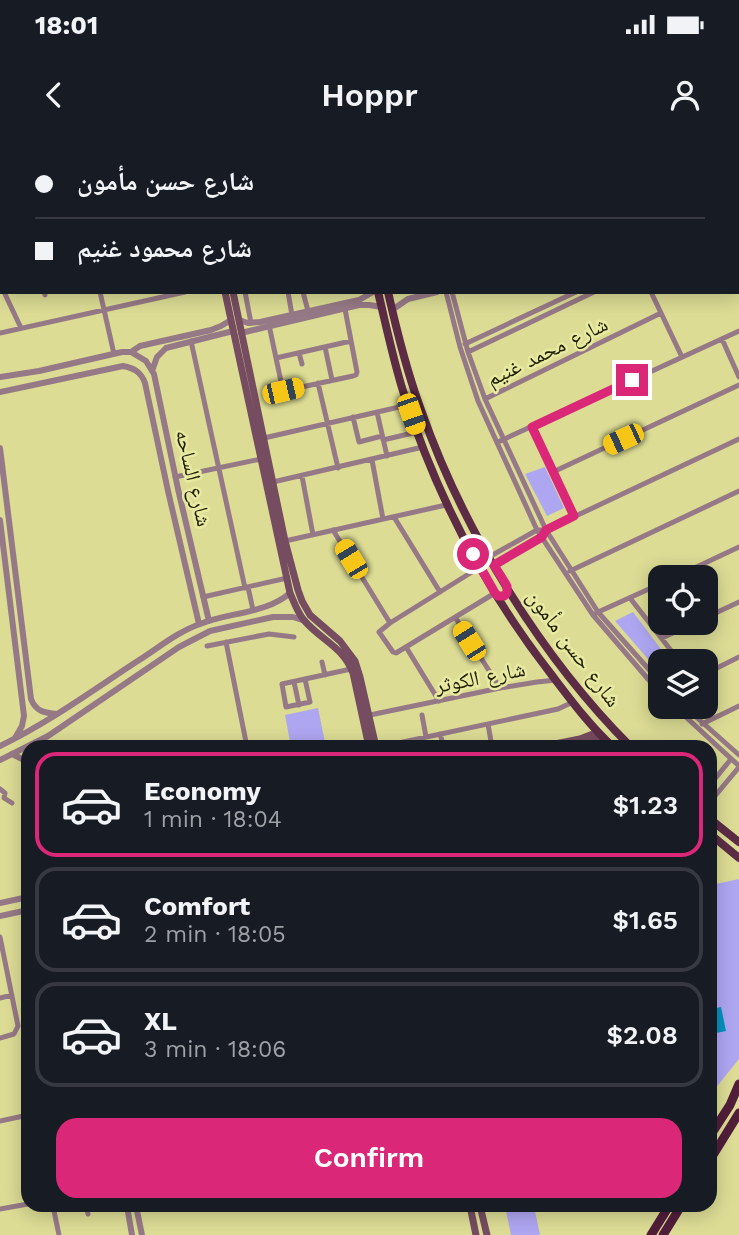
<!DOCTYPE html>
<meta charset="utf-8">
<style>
:root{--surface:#171b24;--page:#242831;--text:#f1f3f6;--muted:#9ea1a6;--line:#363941;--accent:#db2777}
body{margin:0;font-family:"Work Sans","Noto Naskh Arabic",sans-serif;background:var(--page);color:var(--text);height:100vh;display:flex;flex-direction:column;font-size:26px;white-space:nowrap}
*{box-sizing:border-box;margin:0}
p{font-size:23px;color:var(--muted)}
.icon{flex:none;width:38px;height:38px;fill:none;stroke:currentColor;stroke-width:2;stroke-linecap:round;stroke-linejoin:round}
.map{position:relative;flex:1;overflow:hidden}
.details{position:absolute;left:21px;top:600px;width:696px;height:472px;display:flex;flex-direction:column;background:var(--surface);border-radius:21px;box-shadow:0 4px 18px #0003}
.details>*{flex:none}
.top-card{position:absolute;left:0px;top:0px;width:740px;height:154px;box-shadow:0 4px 18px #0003;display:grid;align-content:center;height:154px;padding:0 35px;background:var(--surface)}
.tools{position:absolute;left:648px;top:425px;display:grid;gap:14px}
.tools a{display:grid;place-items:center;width:70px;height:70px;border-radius:14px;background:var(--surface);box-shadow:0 4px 18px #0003;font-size:35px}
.end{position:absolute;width:32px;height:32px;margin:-16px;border:9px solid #db2777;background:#fff;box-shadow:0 0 0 4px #fff}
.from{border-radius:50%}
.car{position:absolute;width:21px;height:42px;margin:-21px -10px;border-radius:9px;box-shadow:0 0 5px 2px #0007;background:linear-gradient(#f5c518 24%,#345 0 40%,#f5c518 0 76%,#345 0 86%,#f5c518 0)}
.top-card b{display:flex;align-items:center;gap:24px;height:66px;font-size:26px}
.top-card b+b{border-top:2px solid var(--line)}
.top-card i{width:18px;height:18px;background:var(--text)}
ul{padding:12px 0 0;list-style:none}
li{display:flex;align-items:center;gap:21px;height:105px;margin:0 14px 10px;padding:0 21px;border:4px solid var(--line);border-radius:21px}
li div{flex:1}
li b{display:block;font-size:26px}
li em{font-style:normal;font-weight:600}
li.selected{border-color:var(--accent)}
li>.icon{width:63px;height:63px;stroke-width:1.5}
.primary-button{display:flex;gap:14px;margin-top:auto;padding:14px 35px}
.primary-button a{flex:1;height:80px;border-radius:21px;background:var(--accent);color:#fff;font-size:28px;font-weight:600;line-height:80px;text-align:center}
.status{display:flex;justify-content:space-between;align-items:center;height:49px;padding:0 35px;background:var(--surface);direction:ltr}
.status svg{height:19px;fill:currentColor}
header{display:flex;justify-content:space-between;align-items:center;height:91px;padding:0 35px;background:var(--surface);font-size:32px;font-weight:600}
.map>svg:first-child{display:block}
</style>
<div class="status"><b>18:01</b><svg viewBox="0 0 49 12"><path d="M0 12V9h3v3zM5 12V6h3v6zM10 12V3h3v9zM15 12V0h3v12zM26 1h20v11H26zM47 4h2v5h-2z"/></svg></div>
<header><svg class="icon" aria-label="back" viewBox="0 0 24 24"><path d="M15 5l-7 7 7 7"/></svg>Hoppr<svg class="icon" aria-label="person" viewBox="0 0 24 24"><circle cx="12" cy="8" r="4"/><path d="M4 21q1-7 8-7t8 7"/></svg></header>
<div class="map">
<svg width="739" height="1095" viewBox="0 0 739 1095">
<rect width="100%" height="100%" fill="#dcdc95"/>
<path fill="#afa6f2" d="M545 327 564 368 547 376 525 334Z
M633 472 670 521 660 522V533L615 481Z
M318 568 326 607H291L285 575Z
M739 739V919L714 950H711V745Z
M505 1066H534L540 1095H511Z"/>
<path fill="#0392be" d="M721 867 726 891 711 894V869Z"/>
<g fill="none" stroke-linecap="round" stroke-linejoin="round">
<path stroke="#967986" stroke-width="5" d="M213 0 214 2
M276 0V2
M413 0V2
M420 0V2
M455 0V2
M628 0V2
M647 0 648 2
M469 2 473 0
M585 2 589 0
M603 2 606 0
M738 76H739
M738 84H739
M738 88 739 89
M0 112H2
M0 144 2 148
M4 152 21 188
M44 152 45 155
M100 152 114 214
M245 152 251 183
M288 152 292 175
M303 152 308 171
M446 152 460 207 478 261 537 390 593 475 660 553
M452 152 468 212 485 259 546 390 598 472 660 542
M651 152 682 217
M269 185 283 251 353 236 356 235 357 232 345 169
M0 193 185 152
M722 199 739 237
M191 201 245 448
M465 204 576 152
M325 207 332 240
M468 212 594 152
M299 213 302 224
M276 218 351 201
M318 243 338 328
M485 259 661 173
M377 272 387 316
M353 277 359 302 382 296
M532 287 574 376
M264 298 408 265
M383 300 417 292
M500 301 739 191
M372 320 383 379
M553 332 739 245
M302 336 313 395
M175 337 261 319
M273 342 423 307
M394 377 440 452
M333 390 390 483
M285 401 446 365
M489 417 537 390H546L739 299
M494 425 542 396
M480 427 390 483 379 492 393 512 396 513 495 453
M570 431 739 351
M673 438 739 407
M248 447 253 470
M203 457 287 438
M630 458 680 522
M596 473 660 444
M455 477 500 548
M705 478 739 462
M662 498 694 483
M226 502 247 607
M207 506 269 494 294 497
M406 507 439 561
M322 522 325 535
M705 534 739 517
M305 539 310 562 286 567 282 544 351 529
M294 542 299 565
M675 567 739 626
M685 567 739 615
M370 575 500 548 537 542 556 540
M422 575 426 597
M488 584 492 607
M702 584 739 566
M440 594 444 607
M389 605 558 569 573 562
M710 645 731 619
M0 649 5 653 4 658 12 663
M710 662 739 627
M0 797 18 886 14 894 0 898
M0 858 12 855
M0 981 28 975
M53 1066 59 1095
M86 1066 88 1074
M0 1069 28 1064"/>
<path stroke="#967986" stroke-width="6" d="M109 2 113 0
M127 2 131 0
M738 3H739
M738 14H739
M0 53 2 52
M0 61H2
M392 170 408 159 437 152
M239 180 248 183 260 182 359 160 373 152
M241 193 359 165H369L382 167
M131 212 146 221 154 234 178 349 209 481
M152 231 157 217 166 208 233 191
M0 237 39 231 122 212H131L140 206 211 190 221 186 231 180
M0 252 123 226C134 228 141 232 145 243L168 351 199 484
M0 308 31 559C36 572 45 573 57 574
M0 380 24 576 22 586 15 598
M0 606C48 583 92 551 136 522 157 509 177 492 200 484 229 472 266 474 290 453
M12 614 28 622
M0 620 48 596 179 507 210 491 273 477H293L305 481
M0 763 28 757
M0 776 28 770
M127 1066 132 1095
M136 1066 142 1095"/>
<path stroke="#754c60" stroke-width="7" d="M191 0V2
M202 0V2
M225 152 290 453C294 462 297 471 303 479 320 500 343 506 353 533L369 607
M233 152 285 401 298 450 302 461 310 475 340 501 355 521 360 537 376 607
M540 607 580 599 598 592
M571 607 589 603 603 597
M470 1066 476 1095
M480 1066 487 1095"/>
<path stroke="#5c2c45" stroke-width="8" d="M344 0V2
M354 0 355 2
M378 152C386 185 393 219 403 251 435 353 485 449 551 534 570 559 590 586 613 607
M388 152C397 192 407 232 421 270 463 390 541 517 631 607
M710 679 739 702
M710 694 739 718"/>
<path stroke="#511e3a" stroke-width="9" d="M710 996 730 965 739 944
M710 1020 739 973
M651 1095 669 1066
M663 1095 681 1066"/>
</g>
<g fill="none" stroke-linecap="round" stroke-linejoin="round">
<path stroke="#db2777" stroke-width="9" d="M473 414 495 453 498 456H504L507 453V446L494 425 542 397 546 390 574 376 532 287 632 240"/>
</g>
<g text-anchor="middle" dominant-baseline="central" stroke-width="5" stroke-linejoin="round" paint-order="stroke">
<g font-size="21" fill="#212004" stroke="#e9eaa2">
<text transform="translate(547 211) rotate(-26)">شارع محمد غنيم</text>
<text transform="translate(194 338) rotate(77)">شارع الساحه</text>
<text transform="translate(574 508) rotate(53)">شارع حسن مأمون</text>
<text transform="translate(480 537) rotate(-11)">شارع الكوثر</text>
</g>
</g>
</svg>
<div class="tools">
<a><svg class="icon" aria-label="locate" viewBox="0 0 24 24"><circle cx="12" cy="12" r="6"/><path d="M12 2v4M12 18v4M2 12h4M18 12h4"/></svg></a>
<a><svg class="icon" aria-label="layers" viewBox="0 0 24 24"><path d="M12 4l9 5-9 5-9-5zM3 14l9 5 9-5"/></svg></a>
</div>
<i class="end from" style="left:473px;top:414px"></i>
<i class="end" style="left:632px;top:240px"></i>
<i class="car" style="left:283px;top:251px;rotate:77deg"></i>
<i class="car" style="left:411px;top:274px;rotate:161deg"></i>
<i class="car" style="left:623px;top:299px;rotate:245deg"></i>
<i class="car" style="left:351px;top:419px;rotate:329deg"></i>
<i class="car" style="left:469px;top:501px;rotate:328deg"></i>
<div class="top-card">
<b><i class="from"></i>شارع حسن مأمون</b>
<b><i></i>شارع محمود غنيم</b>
</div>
<section class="details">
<ul>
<li class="selected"><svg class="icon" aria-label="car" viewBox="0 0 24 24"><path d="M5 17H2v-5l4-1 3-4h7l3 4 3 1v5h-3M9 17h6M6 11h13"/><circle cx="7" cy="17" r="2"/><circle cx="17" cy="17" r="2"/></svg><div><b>Economy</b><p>1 min · 18:04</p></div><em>$1.23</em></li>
<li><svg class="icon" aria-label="car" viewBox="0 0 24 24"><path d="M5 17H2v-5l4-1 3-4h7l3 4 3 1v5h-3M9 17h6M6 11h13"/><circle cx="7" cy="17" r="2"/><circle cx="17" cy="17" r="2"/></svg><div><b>Comfort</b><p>2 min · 18:05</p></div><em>$1.65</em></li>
<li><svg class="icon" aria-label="car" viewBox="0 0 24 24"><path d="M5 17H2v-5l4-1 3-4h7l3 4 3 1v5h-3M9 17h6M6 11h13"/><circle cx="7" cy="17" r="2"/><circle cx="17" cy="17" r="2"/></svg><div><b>XL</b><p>3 min · 18:06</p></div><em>$2.08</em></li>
</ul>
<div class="primary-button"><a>Confirm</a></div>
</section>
</div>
